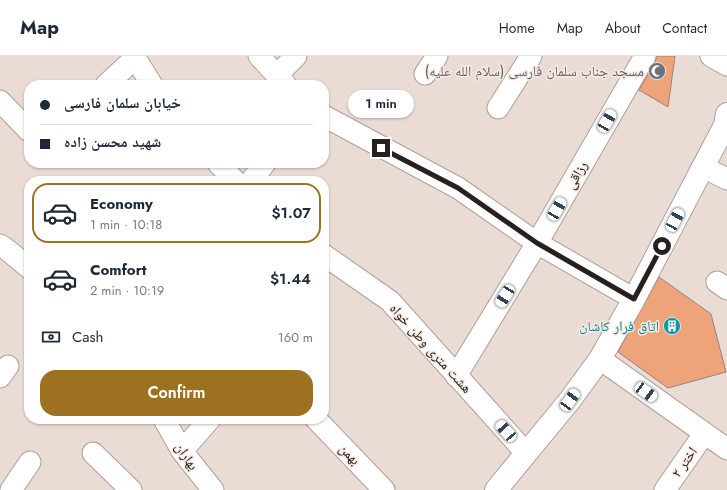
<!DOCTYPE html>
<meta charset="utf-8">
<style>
:root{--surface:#fff;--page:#f2f2f3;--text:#1f2937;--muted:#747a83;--line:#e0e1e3;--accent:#9c7120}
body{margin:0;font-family:Jost,"Noto Naskh Arabic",sans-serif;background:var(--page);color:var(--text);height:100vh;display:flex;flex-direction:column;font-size:15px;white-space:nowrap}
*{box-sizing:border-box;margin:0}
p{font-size:13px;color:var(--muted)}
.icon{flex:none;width:22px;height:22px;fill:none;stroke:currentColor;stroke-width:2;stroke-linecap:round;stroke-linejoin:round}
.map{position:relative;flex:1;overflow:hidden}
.details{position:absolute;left:24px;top:120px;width:305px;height:248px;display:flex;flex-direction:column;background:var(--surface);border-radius:16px;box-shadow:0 1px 3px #0004}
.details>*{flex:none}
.guide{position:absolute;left:24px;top:24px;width:305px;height:88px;border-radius:16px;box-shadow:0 1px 3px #0004;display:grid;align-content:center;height:88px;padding:0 16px;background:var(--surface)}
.end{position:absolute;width:18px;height:18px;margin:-9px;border:5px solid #26211e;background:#fff;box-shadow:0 0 0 2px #fff}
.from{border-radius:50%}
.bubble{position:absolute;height:28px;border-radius:14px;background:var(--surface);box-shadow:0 1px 3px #0004;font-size:13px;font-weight:600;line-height:28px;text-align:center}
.car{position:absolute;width:12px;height:24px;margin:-12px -6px;border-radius:5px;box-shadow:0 0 3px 1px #0007;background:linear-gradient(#fff 24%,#345 0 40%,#fff 0 76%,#345 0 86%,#fff 0)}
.guide b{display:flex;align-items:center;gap:14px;height:38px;font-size:15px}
.guide b+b{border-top:1px solid var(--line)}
.guide i{width:10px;height:10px;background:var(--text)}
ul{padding:7px 0 0;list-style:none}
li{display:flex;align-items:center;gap:12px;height:60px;margin:0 8px 6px;padding:0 8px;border:2px solid transparent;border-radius:16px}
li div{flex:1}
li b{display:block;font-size:15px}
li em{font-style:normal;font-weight:600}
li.current{border-color:var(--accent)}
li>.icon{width:36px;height:36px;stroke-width:1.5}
.pay{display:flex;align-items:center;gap:10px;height:44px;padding:0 16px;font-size:15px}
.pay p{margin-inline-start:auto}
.action{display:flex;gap:8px;margin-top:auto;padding:8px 16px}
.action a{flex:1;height:46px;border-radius:16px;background:var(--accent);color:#fff;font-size:16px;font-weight:600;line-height:46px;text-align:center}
header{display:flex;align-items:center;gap:24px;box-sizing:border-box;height:56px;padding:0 20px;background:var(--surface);border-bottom:1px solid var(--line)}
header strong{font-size:19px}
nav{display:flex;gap:22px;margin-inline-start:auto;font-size:14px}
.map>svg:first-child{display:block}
</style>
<header>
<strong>Map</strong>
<nav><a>Home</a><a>Map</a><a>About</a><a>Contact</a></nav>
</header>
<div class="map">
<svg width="727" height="434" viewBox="0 0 727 434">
<rect width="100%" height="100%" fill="#eadcd5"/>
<path fill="#efa37a" stroke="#92857f" d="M657 0H675L668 51 639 34 655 6Z
M659 221 711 258 726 316 668 332 618 296Z"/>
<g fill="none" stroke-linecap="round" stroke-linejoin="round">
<defs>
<path id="minor" d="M134 0 152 29
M259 0 286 29
M711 0 727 9
M425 18 437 0
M277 19 296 0
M106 29 135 2
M0 45 29 75
M498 52 531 0
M324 60 458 132 537 187 634 243
M218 107 235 125
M703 111 727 123
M251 125 265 107
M0 189 5 192 29 212
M324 199 390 245 526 397
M717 226 727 233
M600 303 727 393
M456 320 537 187 645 0
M0 321 8 310
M164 363 182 395 213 434
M316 363 384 434
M182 395 210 363
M93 397 131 434
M11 434 30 406
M665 434 704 378"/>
<path id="major" d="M496 434 570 344 600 303 634 243 725 69 727 58"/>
</defs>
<use href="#minor" stroke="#ada09a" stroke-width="23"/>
<use href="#major" stroke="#ada09a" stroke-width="24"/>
<use href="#minor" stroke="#fff" stroke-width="21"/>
<use href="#major" stroke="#fff" stroke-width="22"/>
</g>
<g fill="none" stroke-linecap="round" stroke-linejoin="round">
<path stroke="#26211e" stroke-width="5" d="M381 92 458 132 537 187 634 243 662 190"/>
</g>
<defs>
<symbol id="mosque-disc" viewBox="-11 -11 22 22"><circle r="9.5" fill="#6b7280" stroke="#f7eae3"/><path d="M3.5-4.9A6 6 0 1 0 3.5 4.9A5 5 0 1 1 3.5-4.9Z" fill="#fff"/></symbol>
<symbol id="building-disc" viewBox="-11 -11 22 22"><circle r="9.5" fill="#0f9aa8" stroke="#f7eae3"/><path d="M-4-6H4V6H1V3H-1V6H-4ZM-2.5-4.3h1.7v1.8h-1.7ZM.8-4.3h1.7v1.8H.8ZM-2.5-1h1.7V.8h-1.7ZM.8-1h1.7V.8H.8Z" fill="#fff"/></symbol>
</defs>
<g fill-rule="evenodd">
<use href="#mosque-disc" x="647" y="5" width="20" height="20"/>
<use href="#building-disc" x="662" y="260" width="20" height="20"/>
</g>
<g text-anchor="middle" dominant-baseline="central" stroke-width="3" stroke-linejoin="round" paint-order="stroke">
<g font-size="14" fill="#5b616d" stroke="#f7eae3" text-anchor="end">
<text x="644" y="15">مسجد جناب سلمان فارسی (سلام الله علیه)</text>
</g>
<g font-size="14" fill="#26211e" stroke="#f7eae3">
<text transform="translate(576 119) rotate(-60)">رزاقی</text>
<text transform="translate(431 292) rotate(48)">هشت متری وطن خواه</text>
<text transform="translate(350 398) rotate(46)">بهمن</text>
<text transform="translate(187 400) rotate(56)">بهاران</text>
<text transform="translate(684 406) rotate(-55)">اختر ۲</text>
</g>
<g font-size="14" fill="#0d838f" stroke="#f7eae3" text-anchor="end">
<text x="659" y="270">اتاق فرار کاشان</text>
</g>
</g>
</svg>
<i class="end from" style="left:662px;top:190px"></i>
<i class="end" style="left:381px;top:92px"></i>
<div class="bubble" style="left:348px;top:34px;width:66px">1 min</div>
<i class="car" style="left:607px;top:65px;rotate:30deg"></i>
<i class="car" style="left:557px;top:153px;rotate:30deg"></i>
<i class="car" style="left:675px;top:164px;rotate:28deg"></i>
<i class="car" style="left:505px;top:240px;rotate:212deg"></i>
<i class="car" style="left:646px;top:336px;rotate:126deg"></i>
<i class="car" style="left:570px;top:344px;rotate:36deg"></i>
<i class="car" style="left:506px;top:375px;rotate:318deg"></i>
<div class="guide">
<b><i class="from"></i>خیابان سلمان فارسی</b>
<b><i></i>شهید محسن زاده</b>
</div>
<section class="details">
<ul>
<li class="current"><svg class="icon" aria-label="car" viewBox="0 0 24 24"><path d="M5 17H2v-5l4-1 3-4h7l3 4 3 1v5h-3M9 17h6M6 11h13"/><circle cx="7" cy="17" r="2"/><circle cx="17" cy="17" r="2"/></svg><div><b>Economy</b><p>1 min · 10:18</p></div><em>$1.07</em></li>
<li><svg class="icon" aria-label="car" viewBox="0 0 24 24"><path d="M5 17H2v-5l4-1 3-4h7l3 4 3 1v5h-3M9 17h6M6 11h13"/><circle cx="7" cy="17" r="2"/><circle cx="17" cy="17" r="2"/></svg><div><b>Comfort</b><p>2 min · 10:19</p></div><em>$1.44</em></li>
</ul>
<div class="pay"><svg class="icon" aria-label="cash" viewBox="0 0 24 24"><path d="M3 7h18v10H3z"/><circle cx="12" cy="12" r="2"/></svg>Cash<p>160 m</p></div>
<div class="action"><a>Confirm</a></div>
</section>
</div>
